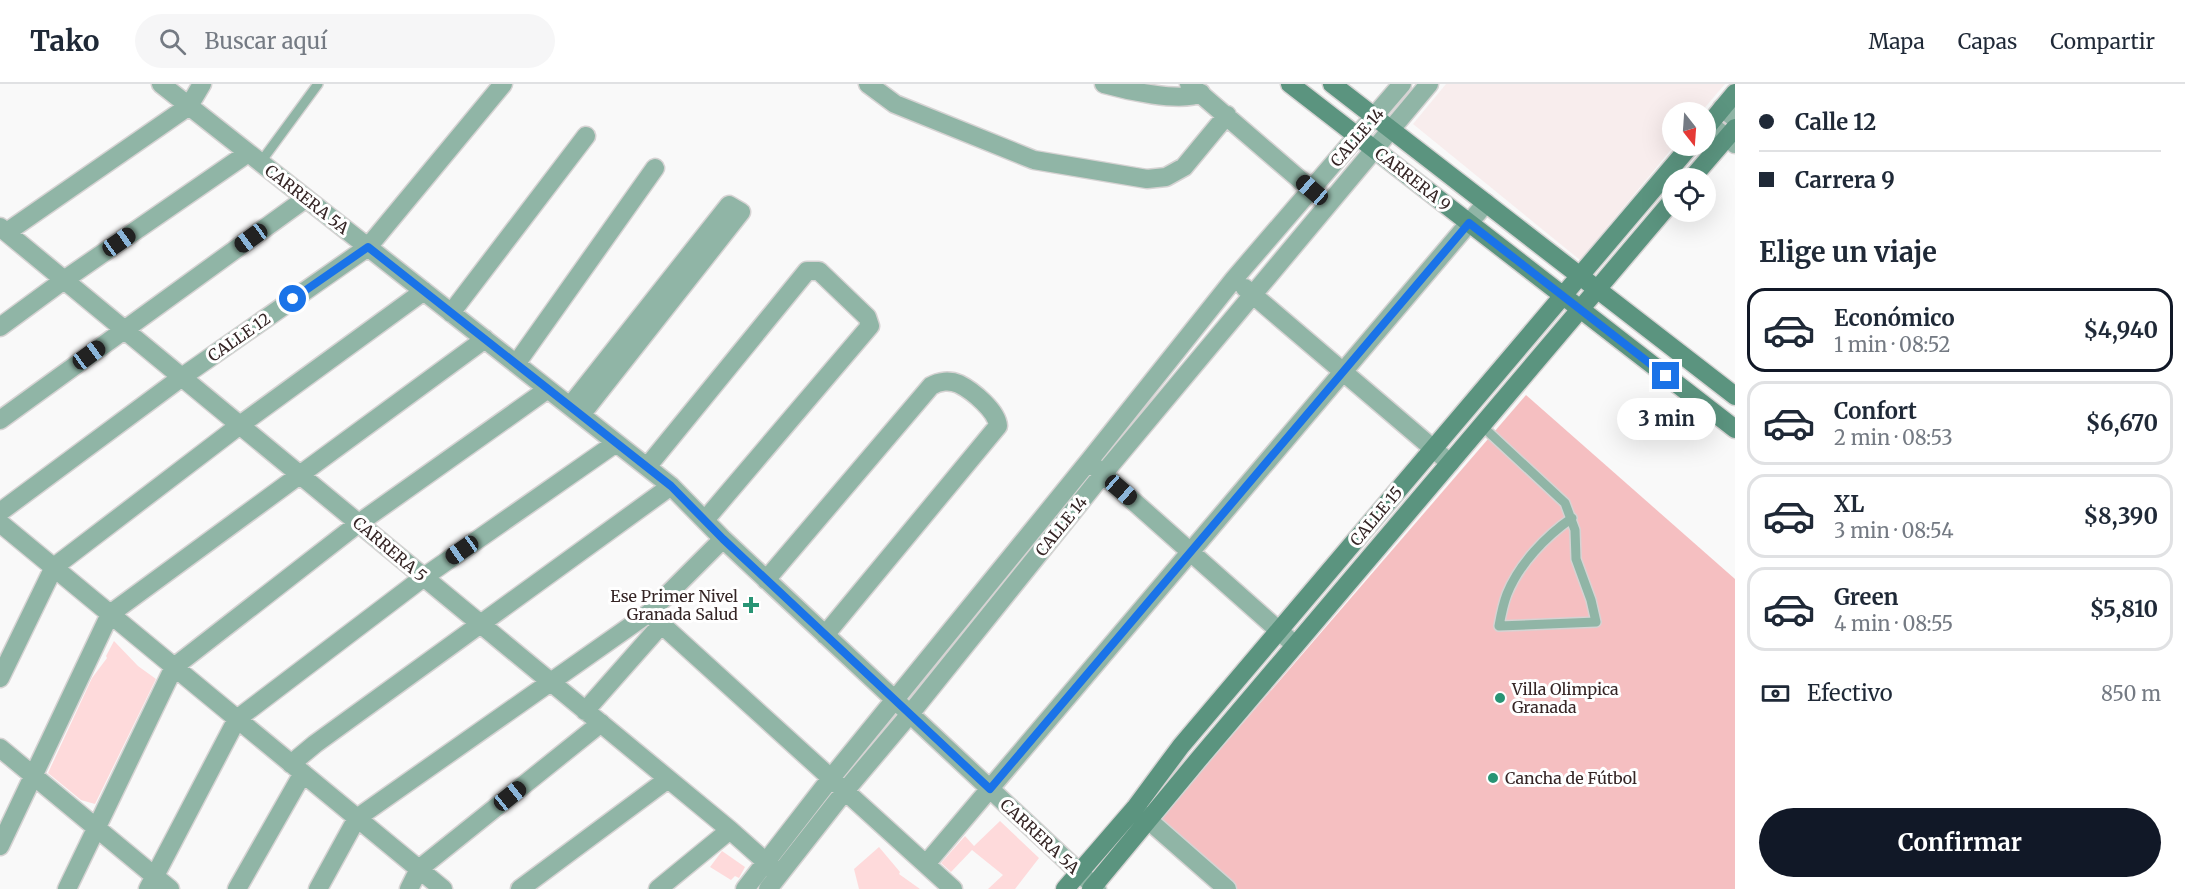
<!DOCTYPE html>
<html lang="es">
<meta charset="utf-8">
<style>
:root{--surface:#fff;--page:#f6f6f7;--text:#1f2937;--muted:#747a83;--line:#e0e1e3;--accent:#111827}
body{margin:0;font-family:Merriweather,serif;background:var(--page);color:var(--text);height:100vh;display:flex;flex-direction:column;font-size:22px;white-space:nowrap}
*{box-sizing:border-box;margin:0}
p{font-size:20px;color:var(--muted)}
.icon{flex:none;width:33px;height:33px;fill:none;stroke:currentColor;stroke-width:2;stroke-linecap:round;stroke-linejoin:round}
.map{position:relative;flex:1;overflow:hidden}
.details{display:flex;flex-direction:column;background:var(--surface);width:450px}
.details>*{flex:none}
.guide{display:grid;align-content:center;height:132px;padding:0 24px;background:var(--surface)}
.needle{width:39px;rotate:163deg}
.controls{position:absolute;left:1662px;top:18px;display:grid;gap:12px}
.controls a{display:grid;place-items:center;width:54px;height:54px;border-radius:50%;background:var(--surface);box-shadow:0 6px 24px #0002;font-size:30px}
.end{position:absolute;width:27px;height:27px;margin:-14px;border:8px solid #1a73e8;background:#fff;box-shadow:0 0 0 3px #fff}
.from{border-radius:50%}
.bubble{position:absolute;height:42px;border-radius:21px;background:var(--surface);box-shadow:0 6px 24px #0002;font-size:20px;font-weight:700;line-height:42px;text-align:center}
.car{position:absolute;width:18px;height:36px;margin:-18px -9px;border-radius:8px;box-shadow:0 0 4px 2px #0007;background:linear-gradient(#222 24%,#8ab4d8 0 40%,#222 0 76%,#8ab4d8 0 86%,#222 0)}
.guide b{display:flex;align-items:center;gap:21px;height:57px;font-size:22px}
.guide b+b{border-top:2px solid var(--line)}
.guide i{width:15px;height:15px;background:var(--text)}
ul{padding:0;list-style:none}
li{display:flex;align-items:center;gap:18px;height:84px;margin:0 12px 9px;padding:0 12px;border:3px solid var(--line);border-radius:18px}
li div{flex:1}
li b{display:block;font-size:22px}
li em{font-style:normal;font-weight:700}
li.current{border-color:var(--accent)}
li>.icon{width:54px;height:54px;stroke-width:1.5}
h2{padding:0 24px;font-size:27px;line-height:72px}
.pay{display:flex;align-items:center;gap:15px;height:66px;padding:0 24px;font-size:22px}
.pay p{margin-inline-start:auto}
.action{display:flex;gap:12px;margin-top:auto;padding:12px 24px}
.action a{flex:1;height:69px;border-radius:36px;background:var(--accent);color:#fff;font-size:24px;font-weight:700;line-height:69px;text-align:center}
header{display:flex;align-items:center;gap:36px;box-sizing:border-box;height:84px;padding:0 30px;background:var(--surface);border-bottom:2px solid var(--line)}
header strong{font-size:28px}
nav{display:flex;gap:33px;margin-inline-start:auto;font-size:21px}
.search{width:420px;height:54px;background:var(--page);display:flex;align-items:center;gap:15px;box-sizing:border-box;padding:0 21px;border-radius:33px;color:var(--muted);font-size:22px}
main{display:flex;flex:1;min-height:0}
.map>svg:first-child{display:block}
</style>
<header>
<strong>Tako</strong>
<div class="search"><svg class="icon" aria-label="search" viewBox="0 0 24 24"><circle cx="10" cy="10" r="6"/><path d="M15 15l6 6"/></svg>Buscar aquí</div>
<nav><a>Mapa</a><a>Capas</a><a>Compartir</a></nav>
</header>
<main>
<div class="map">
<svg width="1735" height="805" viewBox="0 0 1735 805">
<rect width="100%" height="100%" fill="#f9f9f9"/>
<path fill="#f8eded" d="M1446 0H1725L1701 28H1672V62H1674L1580 176 1413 40Z"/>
<path fill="#f5bfc1" d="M1526 311 1735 495V805H1232L1161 734Z"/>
<path fill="#fedadb" d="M114 557 138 582 156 595 95 720 81 716 48 689 92 594 107 574 106 572Z
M1000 737 1039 774 1015 805H988L1003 791 972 766 951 788 941 779 965 752 974 762Z
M879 763 900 788 899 790 920 805H859L854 785Z
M722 767 745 783 739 794 735 792 731 796 710 783Z"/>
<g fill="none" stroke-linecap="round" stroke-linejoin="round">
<defs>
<path id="lane" d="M260 79 318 0
M1482 342 1565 419 1575 446 1576 475 1591 516 1596 538 1499 542C1501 531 1503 520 1507 510 1519 480 1546 452 1572 434"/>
<path id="street" d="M161 0 671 402 723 455 1097 805
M868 0 895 20 1034 76 1147 95 1166 93 1184 83 1227 31
M1104 0C1125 6 1181 19 1201 9
M1189 0 1312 106
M1722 24 1735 34
M1709 40 1735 60
M0 143 730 746 776 787
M7 148 189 22 202 0
M1245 204 1450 379
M451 229 586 52
M0 243 64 196 248 69
M516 280 655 84
M570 322 729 121 741 128 581 331
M0 336 305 115
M647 383 807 187H819L867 233 870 242 705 436
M1095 383 1295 561
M0 428 182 293 368 163 503 0
M0 439 443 805
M766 496 931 302C939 297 950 296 959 300 973 307 997 327 998 342L825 551
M649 529 953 805
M0 594 54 483 240 341 424 207
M585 627 661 541
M0 664 170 805
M291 680 315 660 671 402
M1138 727 1227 805
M0 762 110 530 485 255
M926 780 1486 119
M67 805 174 583 359 439 548 305
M148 805 237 635 424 493 616 359
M237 805 303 689
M318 805 357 734 649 529 723 455
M409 805 419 785 601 639
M520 805 668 695
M658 805 730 746
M745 805 831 694 1089 377 1234 195 1402 0
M768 805 845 707 910 630 1103 390 1429 0"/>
<path id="secondary" d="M1290 0 1735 345
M1332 0 1735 312
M1706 44 1735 9
M1692 94 1735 44
M1065 805 1135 724 1181 662 1690 62
M1091 805 1198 676 1672 117"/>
</defs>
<use href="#lane" stroke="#d6d3d3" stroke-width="12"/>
<use href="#street" stroke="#d6d3d3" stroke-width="21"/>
<use href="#secondary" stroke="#d6d3d3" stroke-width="21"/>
<use href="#lane" stroke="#90b5a6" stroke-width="9"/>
<use href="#street" stroke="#90b5a6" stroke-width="18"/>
<use href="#secondary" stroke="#5b947f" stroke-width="18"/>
</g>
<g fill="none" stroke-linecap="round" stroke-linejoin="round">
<path stroke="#1a73e8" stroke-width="8" d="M293 215 368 163 671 402 723 455 990 705 1469 139 1666 292"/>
</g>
<g fill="#289474" stroke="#fff" stroke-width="2">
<path d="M748 512h6v6h6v6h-6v6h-6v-6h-6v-6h6z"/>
<circle cx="1500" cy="614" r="6"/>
<circle cx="1493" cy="694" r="6"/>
</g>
<g text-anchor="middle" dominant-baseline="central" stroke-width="6" stroke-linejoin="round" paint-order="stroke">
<g font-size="16" fill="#352525" stroke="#fff">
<text transform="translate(1357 53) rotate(-49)">CALLE 14</text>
<text transform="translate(1413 95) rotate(38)">CARRERA 9</text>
<text transform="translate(307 115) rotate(38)">CARRERA 5A</text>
<text transform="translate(239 253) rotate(-35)">CALLE 12</text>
<text transform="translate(1376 432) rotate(-50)">CALLE 15</text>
<text transform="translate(1061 442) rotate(-51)">CALLE 14</text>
<text transform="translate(390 465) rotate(40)">CARRERA 5</text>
<text transform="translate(1040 752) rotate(43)">CARRERA 5A</text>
</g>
<g font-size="16" fill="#352525" stroke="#fff" text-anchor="start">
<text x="738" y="512" text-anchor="end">Ese Primer Nivel<tspan x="738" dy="18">Granada Salud</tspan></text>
<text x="1512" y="605">Villa Olimpica<tspan x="1512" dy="18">Granada</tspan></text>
<text x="1505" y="694">Cancha de Fútbol</text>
</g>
</g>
</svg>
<div class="controls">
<a><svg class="needle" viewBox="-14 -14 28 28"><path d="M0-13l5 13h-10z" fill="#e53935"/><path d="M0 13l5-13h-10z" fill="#747a83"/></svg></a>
<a><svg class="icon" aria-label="locate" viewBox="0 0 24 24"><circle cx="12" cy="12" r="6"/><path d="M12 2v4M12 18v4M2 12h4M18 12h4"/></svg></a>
</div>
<i class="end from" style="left:293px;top:215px"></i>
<i class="end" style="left:1666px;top:292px"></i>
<div class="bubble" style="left:1617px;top:314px;width:99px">3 min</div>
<i class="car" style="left:1312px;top:106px;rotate:311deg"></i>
<i class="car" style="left:251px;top:154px;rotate:234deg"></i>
<i class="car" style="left:119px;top:158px;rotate:55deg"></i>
<i class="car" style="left:89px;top:271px;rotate:54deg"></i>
<i class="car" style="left:1121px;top:406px;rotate:131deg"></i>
<i class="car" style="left:462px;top:466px;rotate:235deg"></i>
<i class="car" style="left:510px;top:712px;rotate:51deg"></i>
</div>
<section class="details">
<div class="guide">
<b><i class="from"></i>Calle 12</b>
<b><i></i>Carrera 9</b>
</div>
<h2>Elige un viaje</h2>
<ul>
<li class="current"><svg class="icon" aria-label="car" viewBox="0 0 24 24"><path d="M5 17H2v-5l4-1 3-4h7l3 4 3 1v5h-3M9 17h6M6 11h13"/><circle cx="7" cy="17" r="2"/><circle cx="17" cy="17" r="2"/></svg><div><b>Económico</b><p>1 min · 08:52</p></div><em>$4,940</em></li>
<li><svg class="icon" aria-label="car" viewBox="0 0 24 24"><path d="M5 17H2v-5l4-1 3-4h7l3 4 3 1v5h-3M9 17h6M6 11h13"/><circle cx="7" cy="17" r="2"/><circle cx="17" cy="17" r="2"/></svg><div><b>Confort</b><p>2 min · 08:53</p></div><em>$6,670</em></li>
<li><svg class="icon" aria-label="car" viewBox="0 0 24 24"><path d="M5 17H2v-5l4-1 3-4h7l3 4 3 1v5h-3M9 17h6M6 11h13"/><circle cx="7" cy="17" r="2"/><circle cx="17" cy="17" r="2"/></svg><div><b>XL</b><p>3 min · 08:54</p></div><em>$8,390</em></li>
<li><svg class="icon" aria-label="car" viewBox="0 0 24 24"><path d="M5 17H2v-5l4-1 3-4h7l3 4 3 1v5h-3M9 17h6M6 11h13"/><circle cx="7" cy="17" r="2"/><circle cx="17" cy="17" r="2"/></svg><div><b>Green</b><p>4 min · 08:55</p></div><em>$5,810</em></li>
</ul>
<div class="pay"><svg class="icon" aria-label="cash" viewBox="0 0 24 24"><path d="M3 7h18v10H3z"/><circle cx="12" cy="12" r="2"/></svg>Efectivo<p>850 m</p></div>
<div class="action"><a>Confirmar</a></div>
</section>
</main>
